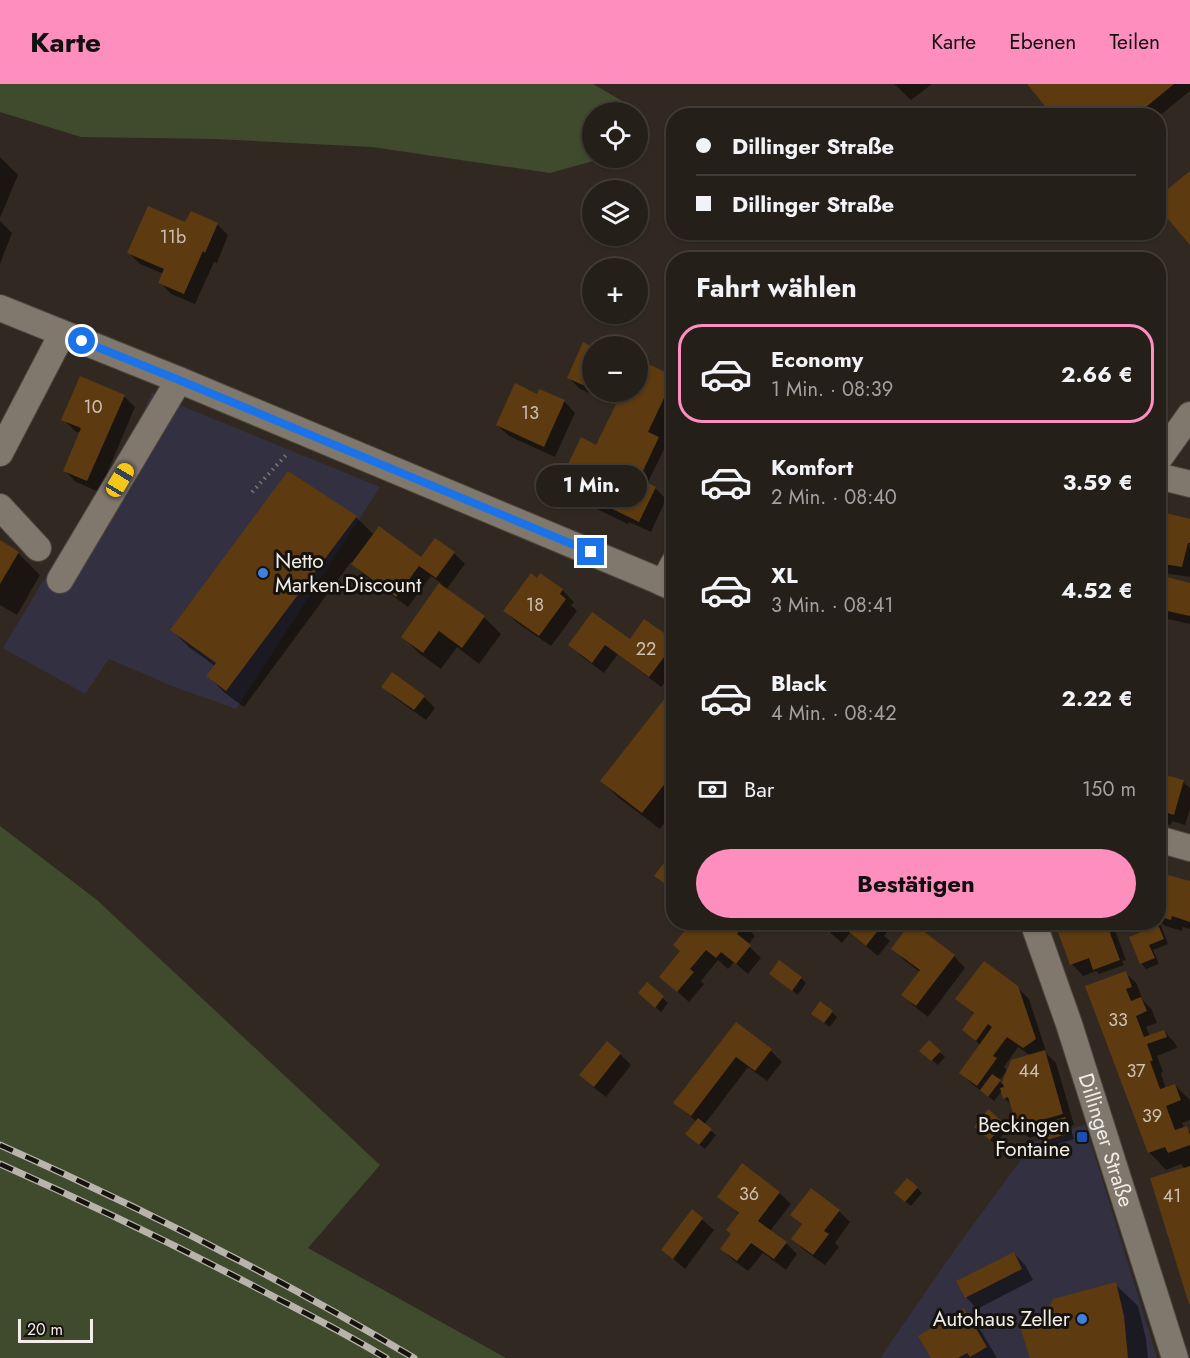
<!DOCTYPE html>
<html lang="de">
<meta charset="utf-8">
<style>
:root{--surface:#251f19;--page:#312c26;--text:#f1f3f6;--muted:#a3a2a2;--line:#423d38;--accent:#fe8ebd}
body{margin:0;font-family:Jost,sans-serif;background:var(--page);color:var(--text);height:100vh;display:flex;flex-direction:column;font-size:22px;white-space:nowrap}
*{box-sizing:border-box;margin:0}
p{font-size:20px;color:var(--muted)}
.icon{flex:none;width:33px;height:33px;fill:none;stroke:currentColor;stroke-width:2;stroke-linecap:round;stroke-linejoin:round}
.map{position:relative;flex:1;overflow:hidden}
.panel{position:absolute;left:666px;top:168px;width:500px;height:678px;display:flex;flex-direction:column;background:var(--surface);border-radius:24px;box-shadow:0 2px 4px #0004,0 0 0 2px var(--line)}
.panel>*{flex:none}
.banner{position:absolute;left:666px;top:24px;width:500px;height:132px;border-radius:24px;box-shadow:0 2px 4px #0004,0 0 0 2px var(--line);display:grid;align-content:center;height:132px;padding:0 30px;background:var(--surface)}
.controls{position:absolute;left:582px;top:18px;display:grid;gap:12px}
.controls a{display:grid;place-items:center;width:66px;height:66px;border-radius:50%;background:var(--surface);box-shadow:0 2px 4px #0004,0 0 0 2px var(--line);font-size:30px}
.scale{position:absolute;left:18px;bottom:15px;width:75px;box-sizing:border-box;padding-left:6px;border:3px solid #f3ede8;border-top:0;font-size:16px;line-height:21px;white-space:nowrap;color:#f3ede8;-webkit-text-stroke:4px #16130f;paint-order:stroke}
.end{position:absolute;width:27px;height:27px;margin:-14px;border:8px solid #1a73e8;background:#fff;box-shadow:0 0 0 3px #fff}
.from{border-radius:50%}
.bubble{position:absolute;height:42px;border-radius:21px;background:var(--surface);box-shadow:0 2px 4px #0004,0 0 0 2px var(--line);font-size:20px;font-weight:700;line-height:42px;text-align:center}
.car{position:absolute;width:18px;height:36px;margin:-18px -9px;border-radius:8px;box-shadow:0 0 4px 2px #0007;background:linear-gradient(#f5c518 24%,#345 0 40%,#f5c518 0 76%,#345 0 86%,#f5c518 0)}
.banner b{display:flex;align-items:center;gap:21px;height:57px;font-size:22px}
.banner b+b{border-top:2px solid var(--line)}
.banner i{width:15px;height:15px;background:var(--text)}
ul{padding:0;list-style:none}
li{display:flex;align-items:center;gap:18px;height:99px;margin:0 12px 9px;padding:0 18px;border:3px solid transparent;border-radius:24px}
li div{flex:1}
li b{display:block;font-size:22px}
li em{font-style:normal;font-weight:700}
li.current{border-color:var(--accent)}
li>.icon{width:54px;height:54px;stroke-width:1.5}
h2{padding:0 30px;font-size:27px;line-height:72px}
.pay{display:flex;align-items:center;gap:15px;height:66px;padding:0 30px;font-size:22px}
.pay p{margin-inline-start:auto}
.action{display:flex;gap:12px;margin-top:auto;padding:12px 30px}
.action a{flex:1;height:69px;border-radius:36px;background:var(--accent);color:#111;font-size:24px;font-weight:700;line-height:69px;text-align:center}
header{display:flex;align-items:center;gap:36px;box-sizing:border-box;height:84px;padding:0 30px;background:var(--accent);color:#111}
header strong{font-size:28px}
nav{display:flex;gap:33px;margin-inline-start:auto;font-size:21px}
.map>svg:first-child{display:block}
</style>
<header>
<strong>Karte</strong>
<nav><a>Karte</a><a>Ebenen</a><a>Teilen</a></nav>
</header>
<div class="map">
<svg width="1190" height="1274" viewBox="0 0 1190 1274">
<rect width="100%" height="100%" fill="#312921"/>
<path fill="#333041" d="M152 308 182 322 380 403 236 625 172 602 109 575 85 610 3 564 141 333Z
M1085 1040 1157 1274H880L956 1164 1034 1058Z"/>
<path fill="#3f4b2c" d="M0 0H593L629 21 630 28H592V74H604L550 89 372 63 216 55 81 53 0 28Z
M0 742 97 816 380 1081 308 1164 506 1274H0Z"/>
<path fill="#0007" fill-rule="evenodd" d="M894 0H932L911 16Z
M1029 0H1190V7L1158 33V32H1055Z
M0 73 18 91 0 134Z
M0 137 12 149 0 180Z
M186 140H217L228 151 217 179 214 178 195 220 171 210 160 198 164 190 140 180 129 169Z
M855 148H874L864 157Z
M583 260 592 264V308H611L607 317 580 305 569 294Z
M638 284 646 288 674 294V345L647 400 655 404 666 415 651 448 629 438 628 440 578 416 561 399 597 363 624 308H638Z
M124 312 135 323 99 408 76 398 64 386 81 349 75 347 63 335Z
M538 312 564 317 575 329 555 373 509 352 497 341Z
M1158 429 1190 436V493L1164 489 1158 507Z
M356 433 374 451 421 475 454 469 465 480 446 506 484 533 501 550 479 580 457 563 441 585 420 570 403 553 441 499 431 492 408 523 364 491 351 478 244 623 225 609 208 592 215 582 189 563 172 546Z
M0 456 18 469 40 491 17 531 0 521Z
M541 491 562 506 574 518 571 521 577 527 551 562 516 538 505 527Z
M1190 500V540L1163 534 1158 529V509L1164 510Z
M630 557 674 558V586L661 603 618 570 604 589 581 572 570 560Z
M383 603 424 613 435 624 426 636 395 614Z
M674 621V727L660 745 619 714 602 697Z
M1158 666 1165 673 1159 691 1183 698 1190 704V725L1185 741 1172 737 1171 741 1158 738Z
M1190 799V845L1183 843 1182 847 1165 842 1158 834V816Z
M818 838H883L889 845 884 852 890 857 878 872 850 849 842 859Z
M1088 838H1108L1114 844 1126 876 1122 877 1124 881 1099 890 1096 887 1083 892 1072 880Z
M1151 838H1157L1161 842 1168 860 1153 866 1159 880 1146 885 1141 879 1145 848Z
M744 841 755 852 748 861 761 874 748 890 734 878 728 885 718 876 701 897 704 900 689 918 661 893 703 843Z
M893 864 954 872 965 884 928 933 914 922 903 911 920 888 904 876Z
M1126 889 1137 900 1142 914H1141L1152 926 1157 939 1146 943 1150 952 1164 947 1175 959 1177 964 1157 972 1163 988 1161 989 1166 1005 1175 1001 1190 1016V1036L1182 1039 1185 1045 1186 1044 1190 1048V1217L1185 1085 1181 1080 1166 1086 1149 1068 1127 1008Z
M771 890 801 894 806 899 798 911Z
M647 900 668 919 661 928 645 914Z
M1017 903 1029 915 1046 967 1045 968 1056 979 1074 1041 1070 1042 1074 1055 1048 1063 1043 1057 1041 1050 1029 1054 1018 1042 1012 1022 1004 1014 1002 1007 994 1017 972 1000 961 989 981 962 964 945 975 931 957 915ZM1018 963 1031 972 1012 977 1003 1001 999 997 1007 986 1004 983Z
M832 928 837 933 830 943 818 935Z
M736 940 771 967 782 978 767 997 748 983 704 1041 716 1051 705 1065 692 1055 697 1038 675 1019Z
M929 958 945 973 938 981 921 967Z
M620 970 631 981 606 1013 592 1002Z
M1003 1040 1008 1045 995 1060 981 1048Z
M917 1104 922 1109 911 1122 901 1114Z
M779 1109 791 1120 770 1147 786 1159 797 1170 786 1186 763 1169 748 1187 733 1176 722 1165 732 1150 740 1131 719 1112Z
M692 1127 714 1146 685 1185 663 1166Z
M839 1127 850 1138 835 1159 839 1163 825 1181 804 1166 793 1155 803 1141 792 1131Z
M1014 1169 1025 1181 1033 1196 977 1225 966 1213Z
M1115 1200 1138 1222 1146 1255 1148 1274H1032L1040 1239Z
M964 1226 975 1237 997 1274H933Z"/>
<path fill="#5d3a10" d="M1027 0H1174L1135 32H1053Z
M1190 87V161L1158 123V113Z
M148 122 185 138 191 127 218 139 205 169 203 167 184 210 158 199 164 185 127 169Z
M583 258 592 263V305L567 294Z
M648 280 674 292V293L648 348 659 353 642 389 630 384 628 389 656 403 639 438 559 399 581 353 596 361 622 308H638V283L645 286Z
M80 292 125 311 87 397 63 387 81 344 61 336Z
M515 299 537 310 539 305 565 316 544 363 496 341Z
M288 387 357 432 226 607 206 592 216 579 170 546Z
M1158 427 1190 435V459H1188L1182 483 1158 479Z
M379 442 421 473 435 454 455 468 436 494 419 482 396 513 351 480Z
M0 456 19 468 0 500Z
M531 489 537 494 540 489 563 505 560 510 566 515 539 552 503 527Z
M1167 493 1190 499V532L1158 525V507L1163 509Z
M439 499 485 532 462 564 439 547 423 569 401 553Z
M592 528 630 555 644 535 674 556V560L649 593 605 561 592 579 568 561Z
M392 588 425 612 414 626 381 603Z
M666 613 674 619V688L642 729 600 697Z
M1158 689 1184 696 1174 731 1158 726Z
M674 766V806L654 792Z
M1164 790 1190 797V838L1172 832 1171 836 1158 832V810Z
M692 838H699L703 841 705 838H743L745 840 737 850 751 861 736 880 721 868 716 874 706 866 690 885 694 888 677 908 659 893 680 867 673 861Z
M817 838H874L873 840 879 845 866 862 838 839 830 849Z
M911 838 955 871 916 922 901 911 920 886 891 865Z
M1084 838H1106L1120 876 1093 886 1089 874 1070 881 1058 848Z
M1147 838H1157L1164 855 1149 861 1155 874 1140 880 1129 853 1143 847 1141 841Z
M779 876 802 893 792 907 769 890Z
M984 877 1018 902 1036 955 1023 964 1007 953 993 972 997 974 977 1002 959 989 992 943 988 940 976 957 962 946 974 929 955 915Z
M1126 887 1132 903 1126 905 1131 917 1141 913 1147 927 1136 932 1144 953 1164 946 1167 953 1147 960 1153 977H1150L1160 1005 1175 1000 1181 1016 1166 1022 1175 1046 1187 1042 1190 1051V1061L1168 1069 1165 1063 1148 1069 1085 902Z
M647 898 664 912 655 924 638 909Z
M820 917 833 927 824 939 811 930Z
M736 938 772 965 755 987 736 973 691 1032 673 1019Z
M929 956 941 967 931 977 919 967Z
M607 957 621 969 594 1003 579 991Z
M1045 966 1063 1030 1017 1043 1008 1013 1003 1015 1000 1004 1004 1003 1002 998 1011 976Z
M992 990 1001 996 988 1013 980 1006Z
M988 1025 1004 1039 990 1056 974 1043Z
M1065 1033 1070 1049 1041 1058 1036 1042Z
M698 1034 712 1045 699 1061 685 1050Z
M742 1079 780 1108 758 1137 787 1158 774 1175 751 1159 737 1177 720 1165 731 1150 726 1146 739 1129 717 1113Z
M1190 1082V1220H1189L1150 1094Z
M907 1094 918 1103 905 1118 894 1109Z
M811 1104 840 1126 824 1147 829 1150 813 1171 791 1155 802 1140 790 1131Z
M692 1125 703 1134 673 1175 661 1166Z
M1014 1168 1022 1185 965 1214 956 1197Z
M1116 1198 1124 1232 1128 1274H1030L1020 1243 1039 1238 1053 1215Z
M964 1224 987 1263 970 1273 967 1269 958 1274H931L918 1252Z"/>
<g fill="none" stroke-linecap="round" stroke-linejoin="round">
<defs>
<g id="minor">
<path d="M0 224 179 296 652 494 674 504"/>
<path d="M0 369 62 250"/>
<path d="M1158 376 1190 331"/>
<path d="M1158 392 1190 400"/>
<path d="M0 423 38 464"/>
<path d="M60 496 179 296"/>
<path d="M663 499 674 479"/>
<path d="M1158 755 1190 764"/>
<path id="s1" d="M1033 838 1069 940 1175 1274"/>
</g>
</defs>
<use href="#minor" stroke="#4d473f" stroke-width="28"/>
<path stroke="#7f7871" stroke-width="4" stroke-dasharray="1.5 4.5" stroke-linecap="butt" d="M252 408 288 369"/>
<use href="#minor" stroke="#80776d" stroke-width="26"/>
<defs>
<path id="rail" d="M0 1061C142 1124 281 1195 414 1274
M0 1080C88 1119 175 1161 261 1206 303 1228 345 1249 386 1274"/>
</defs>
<use href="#rail" stroke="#b9b3ad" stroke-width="7"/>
<use href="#rail" stroke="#16130f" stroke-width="4.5" stroke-dasharray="14" stroke-linecap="butt"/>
</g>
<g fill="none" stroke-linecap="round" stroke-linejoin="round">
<path stroke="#1a73e8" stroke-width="8" d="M82 257 179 296 591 468"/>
</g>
<g fill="#3f7fe0" stroke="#16130f" stroke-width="2">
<circle cx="263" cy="489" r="6"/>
<circle cx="1082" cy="1235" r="6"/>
</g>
<rect fill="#1a4fb4" stroke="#16130f" stroke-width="2" x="1076" y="1047" width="12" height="12" rx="3"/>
<g text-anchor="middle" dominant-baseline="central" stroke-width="6" stroke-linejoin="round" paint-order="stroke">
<g font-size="18" fill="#cec0b2">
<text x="173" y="153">11b</text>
<text x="93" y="323">10</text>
<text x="530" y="329">13</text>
<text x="535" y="521">18</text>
<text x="646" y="565">22</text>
<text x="1118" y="936">33</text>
<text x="1029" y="987">44</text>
<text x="1136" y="987">37</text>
<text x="1152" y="1032">39</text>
<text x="749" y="1110">36</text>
<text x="1172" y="1112">41</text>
</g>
<g font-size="21" fill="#f3ede8" stroke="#16130f" text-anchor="end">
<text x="275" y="477" text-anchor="start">Netto<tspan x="275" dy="24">Marken-Discount</tspan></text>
<text x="1070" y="1041">Beckingen<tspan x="1070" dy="24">Fontaine</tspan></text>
<text x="1070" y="1235">Autohaus Zeller</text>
</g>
<g font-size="21" fill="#f3ede8" stroke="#16130f">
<text stroke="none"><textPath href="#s1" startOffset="230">Dillinger Straße</textPath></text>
</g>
</g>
</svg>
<div class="controls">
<a><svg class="icon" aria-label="locate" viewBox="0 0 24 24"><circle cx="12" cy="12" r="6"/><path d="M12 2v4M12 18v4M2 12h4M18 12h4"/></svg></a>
<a><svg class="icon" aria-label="layers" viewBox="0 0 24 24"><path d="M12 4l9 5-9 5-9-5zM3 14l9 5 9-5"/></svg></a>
<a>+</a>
<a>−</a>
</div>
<div class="scale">20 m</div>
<i class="end from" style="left:82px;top:257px"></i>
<i class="end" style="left:591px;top:468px"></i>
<div class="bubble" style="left:536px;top:381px;width:111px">1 Min.</div>
<i class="car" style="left:120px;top:396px;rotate:31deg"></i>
<div class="banner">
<b><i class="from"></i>Dillinger Straße</b>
<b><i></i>Dillinger Straße</b>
</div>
<section class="panel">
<h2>Fahrt wählen</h2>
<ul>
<li class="current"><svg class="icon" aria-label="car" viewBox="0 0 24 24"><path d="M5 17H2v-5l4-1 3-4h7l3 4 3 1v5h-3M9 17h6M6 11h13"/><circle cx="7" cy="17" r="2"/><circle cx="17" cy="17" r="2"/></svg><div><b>Economy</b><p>1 Min. · 08:39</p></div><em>2.66 €</em></li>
<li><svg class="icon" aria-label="car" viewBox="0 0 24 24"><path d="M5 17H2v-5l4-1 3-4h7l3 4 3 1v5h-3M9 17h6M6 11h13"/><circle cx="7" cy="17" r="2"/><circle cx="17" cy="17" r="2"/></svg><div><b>Komfort</b><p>2 Min. · 08:40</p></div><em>3.59 €</em></li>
<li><svg class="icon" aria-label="car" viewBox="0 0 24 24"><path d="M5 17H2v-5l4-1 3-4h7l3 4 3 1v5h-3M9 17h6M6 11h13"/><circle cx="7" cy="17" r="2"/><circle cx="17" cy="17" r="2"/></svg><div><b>XL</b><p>3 Min. · 08:41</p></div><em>4.52 €</em></li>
<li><svg class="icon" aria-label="car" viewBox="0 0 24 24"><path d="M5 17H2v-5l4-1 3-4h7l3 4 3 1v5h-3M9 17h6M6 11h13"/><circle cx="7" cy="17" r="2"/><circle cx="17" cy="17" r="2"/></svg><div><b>Black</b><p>4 Min. · 08:42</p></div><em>2.22 €</em></li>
</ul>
<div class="pay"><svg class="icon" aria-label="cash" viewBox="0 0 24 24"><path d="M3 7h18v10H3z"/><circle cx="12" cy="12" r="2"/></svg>Bar<p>150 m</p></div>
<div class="action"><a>Bestätigen</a></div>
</section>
</div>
